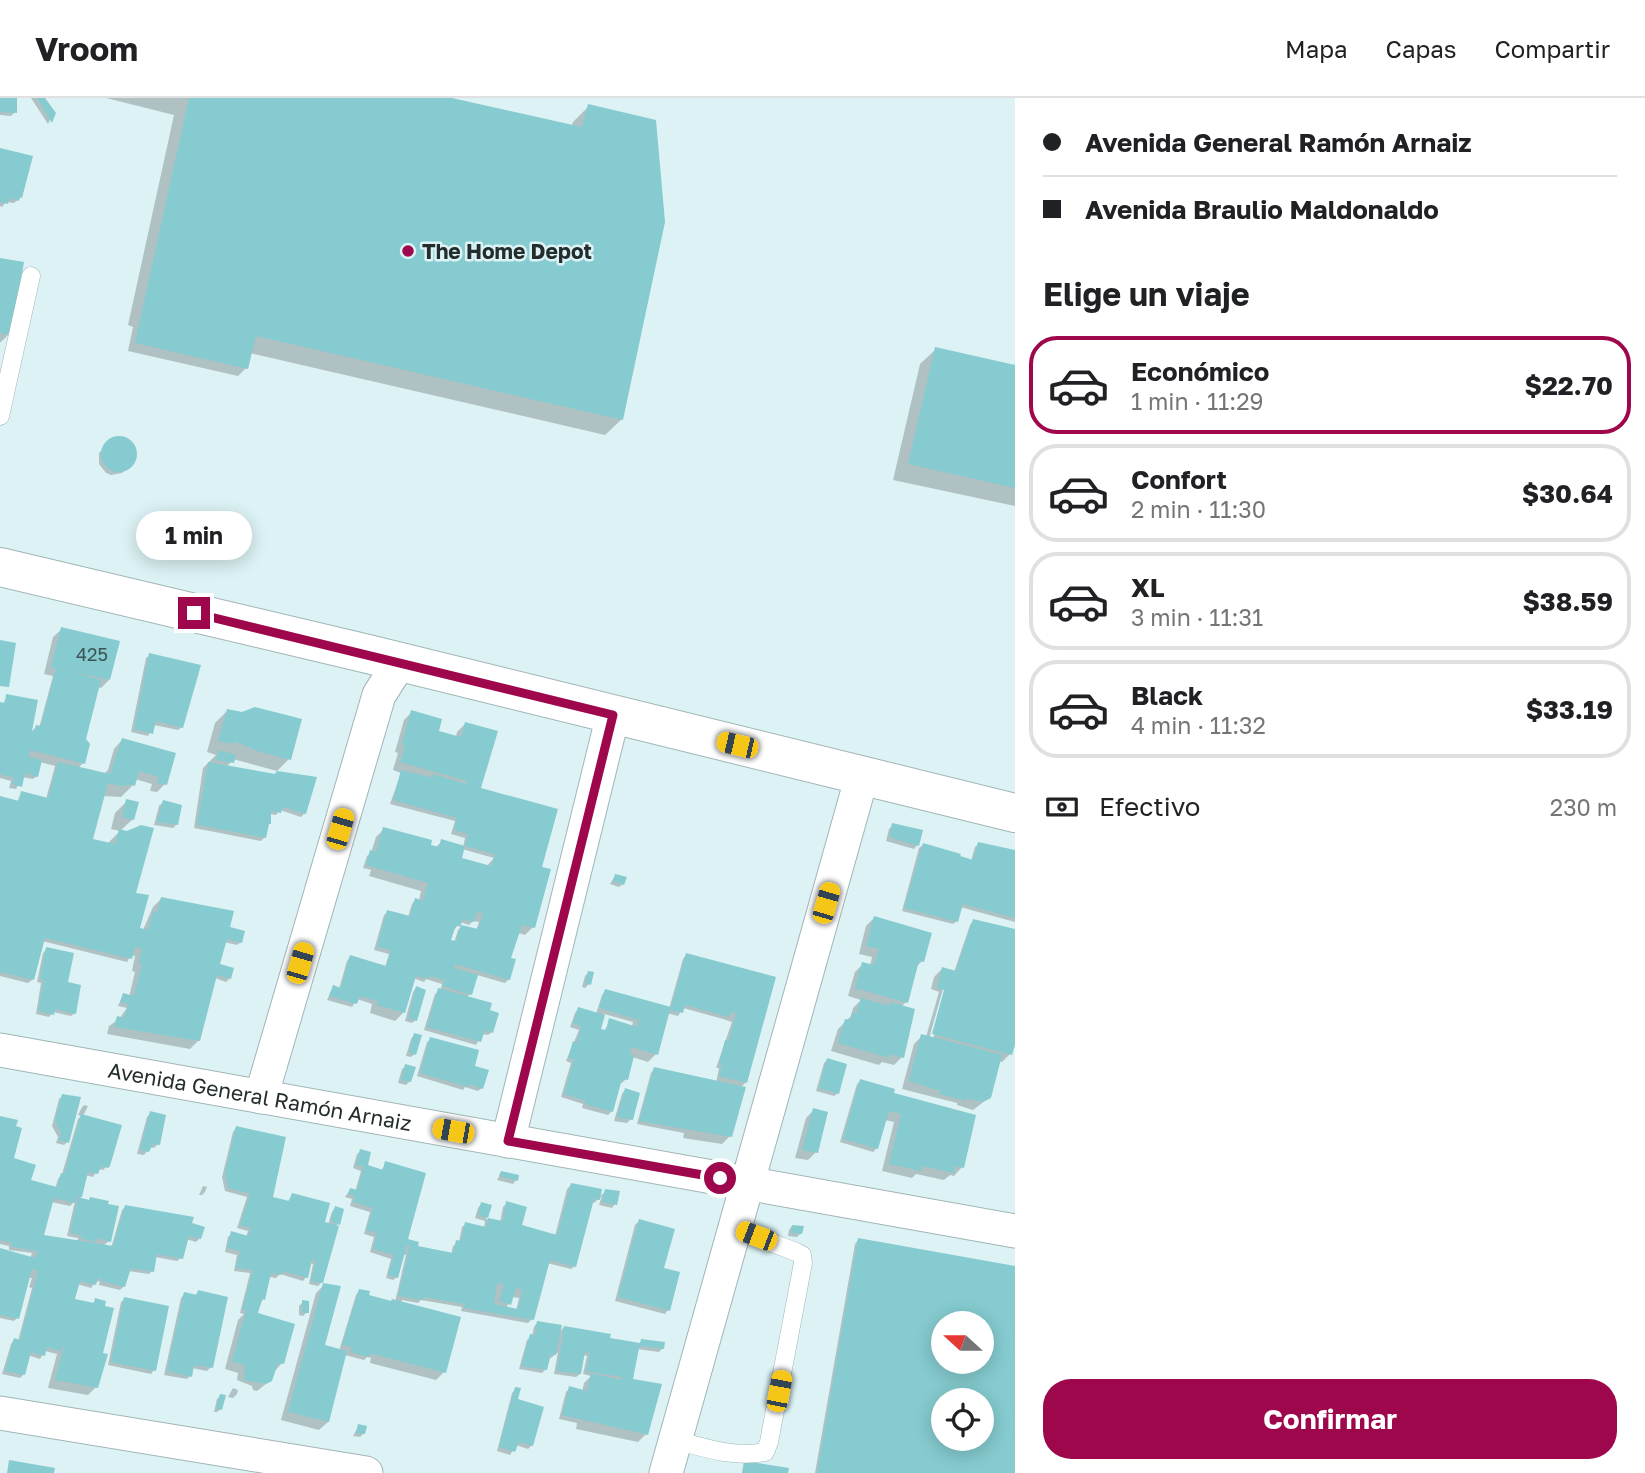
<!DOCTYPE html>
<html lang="es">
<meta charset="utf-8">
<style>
:root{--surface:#fff;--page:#f6f6f6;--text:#202124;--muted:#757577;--line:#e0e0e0;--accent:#9f074d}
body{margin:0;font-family:"Golos Text",sans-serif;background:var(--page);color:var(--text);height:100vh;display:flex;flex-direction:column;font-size:26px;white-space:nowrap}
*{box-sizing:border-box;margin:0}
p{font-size:23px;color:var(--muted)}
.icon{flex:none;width:38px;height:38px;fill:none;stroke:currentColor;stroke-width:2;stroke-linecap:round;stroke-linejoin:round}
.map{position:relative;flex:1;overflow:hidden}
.sheet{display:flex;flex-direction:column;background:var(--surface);width:630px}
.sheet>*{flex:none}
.guide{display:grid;align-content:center;height:154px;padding:0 28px;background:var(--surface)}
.needle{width:46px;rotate:291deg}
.buttons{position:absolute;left:931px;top:1213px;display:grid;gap:14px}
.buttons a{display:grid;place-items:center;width:63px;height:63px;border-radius:50%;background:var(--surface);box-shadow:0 4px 18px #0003;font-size:35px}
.end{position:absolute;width:32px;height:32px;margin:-16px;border:9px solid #9f074d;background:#fff;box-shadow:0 0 0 4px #fff}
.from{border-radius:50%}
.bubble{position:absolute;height:49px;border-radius:24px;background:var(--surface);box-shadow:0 4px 18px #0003;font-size:23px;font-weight:700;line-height:49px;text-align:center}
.car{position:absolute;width:21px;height:42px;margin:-21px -10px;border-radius:9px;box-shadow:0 0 5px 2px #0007;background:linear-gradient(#f5c518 24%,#345 0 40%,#f5c518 0 76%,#345 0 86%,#f5c518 0)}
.guide b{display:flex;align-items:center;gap:24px;height:66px;font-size:26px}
.guide b+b{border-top:2px solid var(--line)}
.guide i{width:18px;height:18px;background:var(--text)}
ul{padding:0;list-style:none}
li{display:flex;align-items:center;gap:21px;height:98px;margin:0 14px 10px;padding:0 14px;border:4px solid var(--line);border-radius:28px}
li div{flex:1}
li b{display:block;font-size:26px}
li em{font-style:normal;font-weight:700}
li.on{border-color:var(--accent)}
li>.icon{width:63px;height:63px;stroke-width:1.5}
h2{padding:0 28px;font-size:32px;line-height:84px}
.pay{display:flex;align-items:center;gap:18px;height:77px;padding:0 28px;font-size:26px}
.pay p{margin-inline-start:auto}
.action{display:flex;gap:14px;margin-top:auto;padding:14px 28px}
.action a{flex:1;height:80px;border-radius:28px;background:var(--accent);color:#fff;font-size:28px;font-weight:700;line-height:80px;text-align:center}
header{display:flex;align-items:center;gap:42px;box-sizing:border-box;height:98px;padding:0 35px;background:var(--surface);border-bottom:2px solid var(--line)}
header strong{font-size:33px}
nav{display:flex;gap:38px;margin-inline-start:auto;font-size:24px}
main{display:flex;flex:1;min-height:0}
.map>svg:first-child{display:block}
</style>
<header>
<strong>Vroom</strong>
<nav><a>Mapa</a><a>Capas</a><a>Compartir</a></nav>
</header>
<main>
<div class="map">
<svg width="1015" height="1375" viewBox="0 0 1015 1375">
<rect width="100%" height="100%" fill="#dcf2f4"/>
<path fill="#0003" fill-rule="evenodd" d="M0 0H16L15 14 11 18 0 17Z
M31 0H45L54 15 48 26Z
M106 0H444L571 29 573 24 589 8 663 124 621 322 605 337 250 255 246 270 238 278 128 253 133 229 128 227 174 17Z
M0 52 21 99 14 105 6 104 2 109 0 108Z
M0 162 9 236 1 244H0Z
M936 251 1015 269V408L893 382 920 266Z
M116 340 126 341 135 353 134 363 122 375 111 377 106 375 99 366V355L111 341Z
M62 531 109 582 101 590 97 589 83 643V665L78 670 104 676 108 672 114 651 122 642 174 656 165 686 157 694 150 693 152 686 135 681 133 687 121 699 103 698 91 743 107 746 120 733 111 731 115 715 127 703 133 721 120 733 134 796 138 831 143 832 153 809 161 801 241 844 237 847 224 844 218 867 230 880 226 884 215 880 198 943 190 951 107 936 109 928 119 921 127 910 118 908 123 897 129 899 135 874 132 873 135 858 131 857 127 864 42 843 32 882 28 885 0 878V700L17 704 21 695 46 701 55 668 40 664 37 678 33 681 22 679 16 691 9 690 11 683 0 680V605L3 606 7 598 29 636 36 629 39 630 53 578 44 576 53 539Z
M150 557 182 629 178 632 154 627 148 638 131 634 146 560Z
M227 613 289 661 277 673 233 661 227 669 274 678 305 715 301 719 280 712 276 717 270 716 265 739 261 743 194 730 203 670 216 657 207 654 215 625Z
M412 614 437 634 456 639 457 634 465 626 479 691 540 770 533 829 525 837 518 835 509 861V881L505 885 477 877 470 896 466 900 488 914 492 934 488 937 482 936 476 947 424 932 435 896 440 893 442 886 426 881 424 884 413 880 403 915 395 923 370 915 372 906 357 901 352 909 327 902 333 889 339 891 347 863 350 859 385 869 389 856 374 852 384 817 388 814 408 819 412 806 415 802 419 803 421 793 369 778 371 772 363 770 367 758 371 755 376 739 384 731 435 750 442 743 463 749 465 740 451 736 455 723 390 706 401 675 393 672 398 655 395 654 404 622ZM462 751 494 760 486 769 460 761ZM473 823 479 824 476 833 461 829 458 832 454 845 449 843 453 831H455L460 824 469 827Z
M163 704 176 727 173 730 154 727 159 708Z
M893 727 917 747 914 751 886 743 889 731Z
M979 746 1015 754V824L960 809 957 823 953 826 902 813 919 750 923 747 971 763 975 749Z
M615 778 623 786 619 789 610 786Z
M874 820 922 863 915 870 906 904 901 909 902 959 894 967 882 964 879 967 831 953 838 931 851 918 853 910 861 902 848 898 855 874 863 866 870 868 872 859 859 856 866 828Z
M973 823 1015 833V940L1010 956 1002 964 999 963 990 999 973 1012 957 1007V1005L902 991 914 946 922 938 926 939 939 894 931 891 934 879 942 871 954 874 970 827ZM947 877 950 878 932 945 928 944Z
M47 851 66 886 75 915 71 918 53 914 49 919 36 916 41 885 37 884 43 855Z
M686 857 774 880 745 985 740 990 730 1038 722 1046 683 1040 684 1035 637 1026 651 975 654 971 716 985 719 970H716L732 924 723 921 683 910 678 918 667 915 656 956 648 964 632 959 626 981 622 985 620 984 611 1014 608 1017 582 1010 583 1006 561 999 571 965 566 963 579 932 570 929 575 915 578 911 596 916 602 897 605 893 669 911 683 861ZM604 916 633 924 632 929 610 922 604 934 599 932Z
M588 875 592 876 589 886 585 890 582 889 585 878Z
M416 890V922L412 925 405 923 413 894Z
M414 937 415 956 411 959 406 958 411 941Z
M431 941 482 990 478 993 465 989 463 992 417 978 427 944Z
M827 962 838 995 834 998 816 993 824 965Z
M406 968 410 983 406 987 398 985 402 971Z
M861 983 890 1001 962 1069 954 1078 950 1077 944 1082 916 1076 912 1080 882 1073 894 1024 885 1022 877 1050 873 1054 840 1044 857 986Z
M625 992 631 1021 627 1025 614 1023 622 996Z
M63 998 67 1044 64 1047 56 1045 58 1039 52 1028 59 1001Z
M84 1007 88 1008 83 1018 108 1067 103 1072 98 1071 93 1079 85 1077 80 1102 109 1143 103 1148 111 1150 122 1112 125 1109 190 1126 200 1140 196 1144 186 1141 181 1160 177 1163 155 1159 152 1173 149 1176 128 1173 124 1188 120 1192 99 1187 100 1184 96 1183 91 1190 77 1186 73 1202 91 1207 96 1202 101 1256 96 1289 88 1297 48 1290 57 1256 45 1253 40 1261 28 1257 24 1276 20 1280 2 1276 11 1246 14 1242 18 1243 32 1190 29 1189 32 1180H28L17 1220 14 1223 0 1220V1151L30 1161 32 1155 9 1152V1148L0 1146V1019L10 1066 29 1083 55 1091 58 1081 62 1076 78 1021 81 1018 78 1017 81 1011ZM75 1103 67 1138 78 1140 77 1144 42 1138 51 1104 70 1108Z
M814 1012 816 1054 808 1062 795 1060 806 1020Z
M151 1015 158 1046 154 1050 150 1049 144 1057 137 1056 147 1019Z
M236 1030 271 1101 287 1105 292 1097 323 1126 328 1127 332 1114 335 1110 338 1126 335 1129 322 1184 318 1188 309 1186 313 1166 310 1165 306 1179 303 1183 280 1176 276 1180 269 1179 263 1201 257 1214 282 1265 274 1274 271 1282 257 1293 253 1292 252 1288 237 1282 238 1275 225 1271 238 1222 244 1216 240 1215 250 1175 234 1173 237 1157 225 1154 228 1139 232 1135 246 1139 248 1133 237 1130 247 1099 225 1093 222 1079 233 1034Z
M361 1053 366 1068 381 1073 386 1065 406 1142 416 1150 451 1157 453 1148 459 1144 462 1129 466 1126 484 1130 485 1123 475 1120 478 1110 481 1106 489 1108 486 1121 500 1125 503 1109 507 1105 519 1128 555 1138 567 1091 571 1087 598 1100 606 1093 615 1106 612 1110 599 1107 602 1098 594 1105 592 1104 575 1168 571 1171 547 1165 532 1221 528 1225 461 1213 462 1209 421 1202 418 1205 402 1202 401 1205 444 1274 436 1282 370 1265 371 1260 367 1259 364 1262 345 1257 328 1324 319 1332 281 1322 316 1195 324 1187 323 1249 339 1253 356 1197 359 1193 367 1199 391 1205 395 1204 406 1157 403 1156 397 1179 393 1182 386 1180 391 1161 370 1154 374 1139 364 1136 370 1114 350 1108 352 1101 345 1099 350 1092 355 1094 361 1073 353 1070 357 1056ZM512 1199 519 1200 516 1213 506 1210Z
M501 1075 516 1082 513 1086 497 1082Z
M203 1088 207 1089 205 1094 202 1097H199Z
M639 1123 662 1171 668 1212 665 1216 615 1203 635 1127Z
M792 1128 800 1136 797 1139 788 1138 789 1132Z
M858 1142 1015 1169V1375H815L855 1146ZM943 1225H982V1264H943ZM943 1302H982V1340H943Z
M198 1194 211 1269 207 1273 192 1270 190 1278 187 1281 164 1277 181 1200 184 1196 194 1198Z
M124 1201 154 1272 151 1276 108 1267 121 1204Z
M303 1204 307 1214 303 1218 299 1217V1208Z
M537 1225 559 1235 564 1229 608 1242 638 1247 642 1242 663 1250 659 1254 637 1251 631 1283 646 1336 638 1344 576 1331 577 1325 559 1321 566 1294 570 1290 582 1294 584 1285 591 1278 583 1276 587 1258 583 1257 580 1276 576 1279 554 1276 558 1254 551 1260 548 1259 546 1271 542 1275 519 1271 527 1242 532 1238 534 1229Z
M233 1290 238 1292 237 1296 233 1300 228 1299Z
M516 1291V1303L532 1347 528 1351 516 1347 510 1357 497 1353 512 1295Z
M220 1298 221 1311 217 1314H214L217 1301Z
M359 1327 364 1335 360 1339 353 1338Z"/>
<path fill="#85cbcf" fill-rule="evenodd" d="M0 0H17V15L0 14Z
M37 0H45L56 15 52 25Z
M189 0H452L582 29 588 6 656 22 665 124 623 322 256 238 248 271 135 245Z
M0 50 33 58 22 100 20 99 19 103 9 100 8 106 0 104Z
M0 160 24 164 11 237 0 235Z
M935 249 1015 267V390L908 366Z
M101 356a18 18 0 1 1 36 0a18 18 0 1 1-36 0Z
M61 529 120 543 110 582 70 573 101 582 86 641 90 646 85 666 30 652 29 659 42 662 38 679 25 675 22 689 12 686 14 680 0 676V604L5 605 6 596 38 602 32 633H34L36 627 41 628 56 570 51 569Z
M0 542 16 545 9 589 0 588Z
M149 555 201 567 183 630 156 623 153 636 134 631Z
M255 609 302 621 291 662 257 653 234 643 233 646 218 643 227 611 242 614Z
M411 612 442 621 439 633 461 639 465 624 498 633 481 690 558 711 542 769 551 771 535 830 522 827 511 860 516 861 510 882 455 866 454 870 478 877 472 897 442 888 445 882 429 878V881L416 878 405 915 376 907 378 903 360 898 357 906 329 898 333 887 341 890 350 857 386 868 391 852 377 849 387 812 410 818 415 800 423 803 428 785 366 767 370 752 376 754 383 729 432 742 431 747 439 749 441 741 465 748 462 760 491 768 495 756 465 748 468 736 454 732 457 720 393 702 401 672 433 680V676L466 686 467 683 400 664 405 647 402 646ZM477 814 483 815 478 831 461 827 456 843 451 842 456 827 460 829 463 821 474 824Z
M122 640 176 655 167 687 157 685 159 679 139 673 135 688 127 686V688H121L108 685 93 741 115 746 119 731 127 733 141 727 154 730 136 795 149 797 140 830 148 832 153 814 157 815 161 799 234 813 230 829 245 833 242 845 227 841 220 866 234 870 231 881 217 877 200 943 114 929 117 918 124 920 128 906 120 904 123 895 134 898 142 866 139 865 142 851 135 849 132 861 45 840 34 882 0 874V698L19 703 21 693 48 700 58 664 110 676Z
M219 652 236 657 234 665 216 662Z
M208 664 275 676 277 673 317 679 306 716 283 709 281 715 271 713V726H269L266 740 197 727Z
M126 701 139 704 134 722 122 719Z
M163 702 182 707 178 727 157 724Z
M892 725 923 732 919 748 889 739Z
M978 744 1015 752V820L963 806 958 824 904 810 923 745 961 756 960 758 973 762Z
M615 776 627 779 624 787 613 783Z
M874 818 932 835 924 864 919 863 908 905 855 890 862 864 874 867 879 851 866 848Z
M973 821 1015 831V947L1012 957 932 936 944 892 937 890 942 869 956 873Z
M46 849 74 855 68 884 81 887 76 916 55 911 54 917 38 913 44 882 40 881Z
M686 855 776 879 747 985 719 978 722 967 719 966 725 942 729 943 736 915 731 914 729 919 685 907 683 915 670 912 658 957 631 949 630 956 634 958 628 982 622 981 613 1014 585 1006 586 1003 564 996 574 961 568 960 573 943 577 945 581 928 573 926 578 909 605 917 601 931 606 932 609 920 637 929 639 922 599 910 605 891 671 909Z
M588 873 594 874 591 887 585 885Z
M416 888 426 892 417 923 408 920Z
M438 890 492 905 490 912 499 915 493 935 485 932 481 944 427 929Z
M861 900 889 908 890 904 915 911 904 960 889 956V960L838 945 845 921 850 922 852 915 856 916Z
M414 935 422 937 416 957 409 954Z
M921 936 1002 957 991 1000 983 1004 966 1000V1003L939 996 940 993 909 983Z
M430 939 479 952 475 968 489 972 483 991 469 986 468 989 420 975Z
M827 960 847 966 839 996 819 990Z
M405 966 416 969 411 984 401 982Z
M654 969 746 989 732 1039 639 1023Z
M860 981 895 991 894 995 976 1017 964 1070 955 1068 954 1075 923 1068 921 1073 889 1066 901 1016 889 1013 878 1051 843 1041Z
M625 990 640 995 633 1022 617 1019Z
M62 996 81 999 69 1045 59 1042 61 1035 55 1023Z
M813 1010 828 1014 818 1055 802 1052Z
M150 1013 166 1017 160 1047 153 1046 149 1054 140 1052Z
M81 1016 122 1027 110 1068 108 1070 101 1068 98 1076 88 1074 82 1099 77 1098 75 1105 54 1100 44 1137 113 1148 125 1107 194 1119 192 1125 205 1129 201 1141 189 1138 183 1161 157 1156 154 1174 131 1170 125 1189 101 1183 102 1181 98 1180 96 1187 80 1183 75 1201 94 1205 95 1200 106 1203 105 1208 114 1210 103 1255 108 1256 98 1290 55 1282 66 1241 61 1253 47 1249 45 1258 31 1254 25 1277 5 1273 14 1240 20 1242 38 1173 32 1171 19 1221 0 1217V1150L35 1160 38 1153 12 1149V1145L0 1142V1018L18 1022 16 1028 22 1030 14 1060 36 1067 31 1082 57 1089 61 1075 64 1076Z
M236 1028 286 1039 273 1099 289 1103 292 1095 330 1105 325 1124 339 1128 323 1185 311 1183 316 1163 312 1162 308 1180 282 1173 281 1177 271 1175 265 1202 262 1201 258 1215 295 1226 284 1266 278 1265 272 1283 266 1286 244 1282 245 1267 232 1264 246 1212 242 1211 253 1172 236 1170 240 1153 227 1150 231 1133 248 1138 251 1130 240 1127 250 1096 228 1090 225 1075Z
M360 1051 371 1054 368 1067 383 1072 385 1063 426 1075 408 1141 419 1144 418 1148 453 1155 456 1142 461 1143 465 1124 486 1129 488 1120 478 1117 481 1104 492 1107 488 1120 503 1123 506 1103 527 1109 522 1127 557 1137 571 1085 602 1091 600 1102 594 1101 576 1169 550 1162 534 1222 464 1210 465 1206 424 1199 423 1202 398 1198 410 1147H407L398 1180 388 1177 394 1157 373 1151 377 1135 366 1132 373 1110 353 1104 355 1098 348 1096 350 1090 357 1092 364 1069 356 1067ZM497 1185 504 1187 499 1203 511 1207 516 1190 522 1192 518 1211 494 1206Z
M501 1073 519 1077 518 1083 499 1078Z
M605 1091 620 1093 617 1107 602 1104Z
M78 1099 89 1102 90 1099 109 1103 108 1106 119 1108 111 1144 97 1140 96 1144 80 1140 81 1137 70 1135Z
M335 1108 344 1111 340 1127 330 1123Z
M639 1121 675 1131 664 1170 680 1174 670 1213 618 1199Z
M792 1127 804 1128 802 1136 791 1135Z
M858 1140 1015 1168V1375H817ZM943 1225H982V1264H943ZM943 1302H982V1340H943Z
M323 1185 341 1188 325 1247 347 1253 329 1324 288 1314Z
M359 1191 370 1193 369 1197 391 1203 392 1201 461 1219 446 1275 377 1257 370 1256 369 1259 350 1254 352 1249 342 1247Z
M198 1192 228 1199 213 1270 194 1267 192 1279 167 1273 184 1194 197 1197Z
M124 1199 169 1208 156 1273 111 1264Z
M302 1202 309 1203V1215H302Z
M537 1223 562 1227 556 1257 551 1256 547 1272 521 1268 530 1236 535 1237Z
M564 1228 611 1236 610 1240 640 1245 633 1281 662 1286 648 1337 562 1317 569 1288 587 1293 591 1275 621 1282 622 1279 586 1273 590 1255 585 1254 581 1276 557 1273Z
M641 1241 665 1244 664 1251 640 1248Z
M515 1289 521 1290 518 1301 544 1309 533 1348 519 1344 515 1354 499 1349Z
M220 1296 226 1297 222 1312 216 1310Z
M358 1326 367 1328 365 1336 356 1335Z
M9 1362 55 1370 54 1375H7Z
M744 1363 789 1370 788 1375H742Z"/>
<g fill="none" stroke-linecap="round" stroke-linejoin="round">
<defs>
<path id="service" d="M0 318 31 178
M675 1342C705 1350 734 1360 765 1354L769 1344 803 1165 802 1157 796 1154 734 1130"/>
<g id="minor">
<path id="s1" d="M0 952 1015 1133"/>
<path d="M261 999 379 597 400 564"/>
<path d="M508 1043 613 617"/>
<path d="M0 1315 366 1375"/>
<path d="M666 1375 862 678"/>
</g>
<path id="tertiary" d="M0 469 368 556 1015 715"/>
</defs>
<use href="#service" stroke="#a0b5b7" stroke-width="19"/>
<use href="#minor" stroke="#a0b5b7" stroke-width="35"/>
<use href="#tertiary" stroke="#a0b5b7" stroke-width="40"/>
<use href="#service" stroke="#fff" stroke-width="18"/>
<use href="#minor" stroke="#fff" stroke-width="33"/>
<use href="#tertiary" stroke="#fff" stroke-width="38"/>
</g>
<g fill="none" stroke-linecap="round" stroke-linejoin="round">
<path stroke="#9f074d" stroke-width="9" d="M194 515 613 617 508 1043 720 1080"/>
</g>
<circle fill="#9f074d" stroke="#dcf2f4" stroke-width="2.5" cx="408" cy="153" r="7"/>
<g text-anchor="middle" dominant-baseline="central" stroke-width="5" stroke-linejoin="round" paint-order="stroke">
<g font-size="18" fill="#3c5456">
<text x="92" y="556">425</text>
</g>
<g font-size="21" font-weight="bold" fill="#242d2d" stroke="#dcf2f4" text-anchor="start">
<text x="422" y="153">The Home Depot</text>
</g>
<g font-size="21" fill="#242d2d" stroke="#dcf2f4">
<text stroke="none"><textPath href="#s1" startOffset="264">Avenida General Ramón Arnaiz</textPath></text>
</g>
</g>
</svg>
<div class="buttons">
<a><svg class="needle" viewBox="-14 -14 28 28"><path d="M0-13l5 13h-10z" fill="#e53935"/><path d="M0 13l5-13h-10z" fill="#757577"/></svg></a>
<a><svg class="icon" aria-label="locate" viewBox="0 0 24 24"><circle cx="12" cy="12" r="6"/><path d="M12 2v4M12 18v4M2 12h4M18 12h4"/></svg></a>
</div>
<i class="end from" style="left:720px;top:1080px"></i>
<i class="end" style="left:194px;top:515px"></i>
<div class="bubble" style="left:136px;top:413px;width:116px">1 min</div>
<i class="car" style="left:737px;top:647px;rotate:283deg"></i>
<i class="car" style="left:340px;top:731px;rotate:16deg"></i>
<i class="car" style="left:826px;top:805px;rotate:16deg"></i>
<i class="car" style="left:300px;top:865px;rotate:16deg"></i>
<i class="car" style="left:453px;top:1033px;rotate:280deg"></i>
<i class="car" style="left:756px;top:1138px;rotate:291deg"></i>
<i class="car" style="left:779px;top:1293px;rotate:11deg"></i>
</div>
<section class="sheet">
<div class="guide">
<b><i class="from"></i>Avenida General Ramón Arnaiz</b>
<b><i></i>Avenida Braulio Maldonaldo</b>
</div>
<h2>Elige un viaje</h2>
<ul>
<li class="on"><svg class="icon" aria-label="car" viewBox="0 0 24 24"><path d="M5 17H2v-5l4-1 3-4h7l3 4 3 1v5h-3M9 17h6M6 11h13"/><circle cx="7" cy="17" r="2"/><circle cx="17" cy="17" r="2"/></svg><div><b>Económico</b><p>1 min · 11:29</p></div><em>$22.70</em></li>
<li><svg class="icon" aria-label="car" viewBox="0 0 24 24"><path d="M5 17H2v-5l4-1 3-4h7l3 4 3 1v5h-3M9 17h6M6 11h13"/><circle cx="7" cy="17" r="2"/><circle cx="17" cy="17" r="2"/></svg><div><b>Confort</b><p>2 min · 11:30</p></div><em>$30.64</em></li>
<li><svg class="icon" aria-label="car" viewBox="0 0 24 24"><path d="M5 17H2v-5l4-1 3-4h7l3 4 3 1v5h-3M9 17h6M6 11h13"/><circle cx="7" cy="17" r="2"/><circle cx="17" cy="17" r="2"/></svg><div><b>XL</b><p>3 min · 11:31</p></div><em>$38.59</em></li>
<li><svg class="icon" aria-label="car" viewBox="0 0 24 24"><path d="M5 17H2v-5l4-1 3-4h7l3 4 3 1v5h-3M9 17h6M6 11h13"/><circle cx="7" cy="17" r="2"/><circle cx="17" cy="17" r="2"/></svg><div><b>Black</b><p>4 min · 11:32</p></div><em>$33.19</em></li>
</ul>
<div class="pay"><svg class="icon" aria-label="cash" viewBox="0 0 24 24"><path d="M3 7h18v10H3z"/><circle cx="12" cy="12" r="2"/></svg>Efectivo<p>230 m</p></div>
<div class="action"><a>Confirmar</a></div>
</section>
</main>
